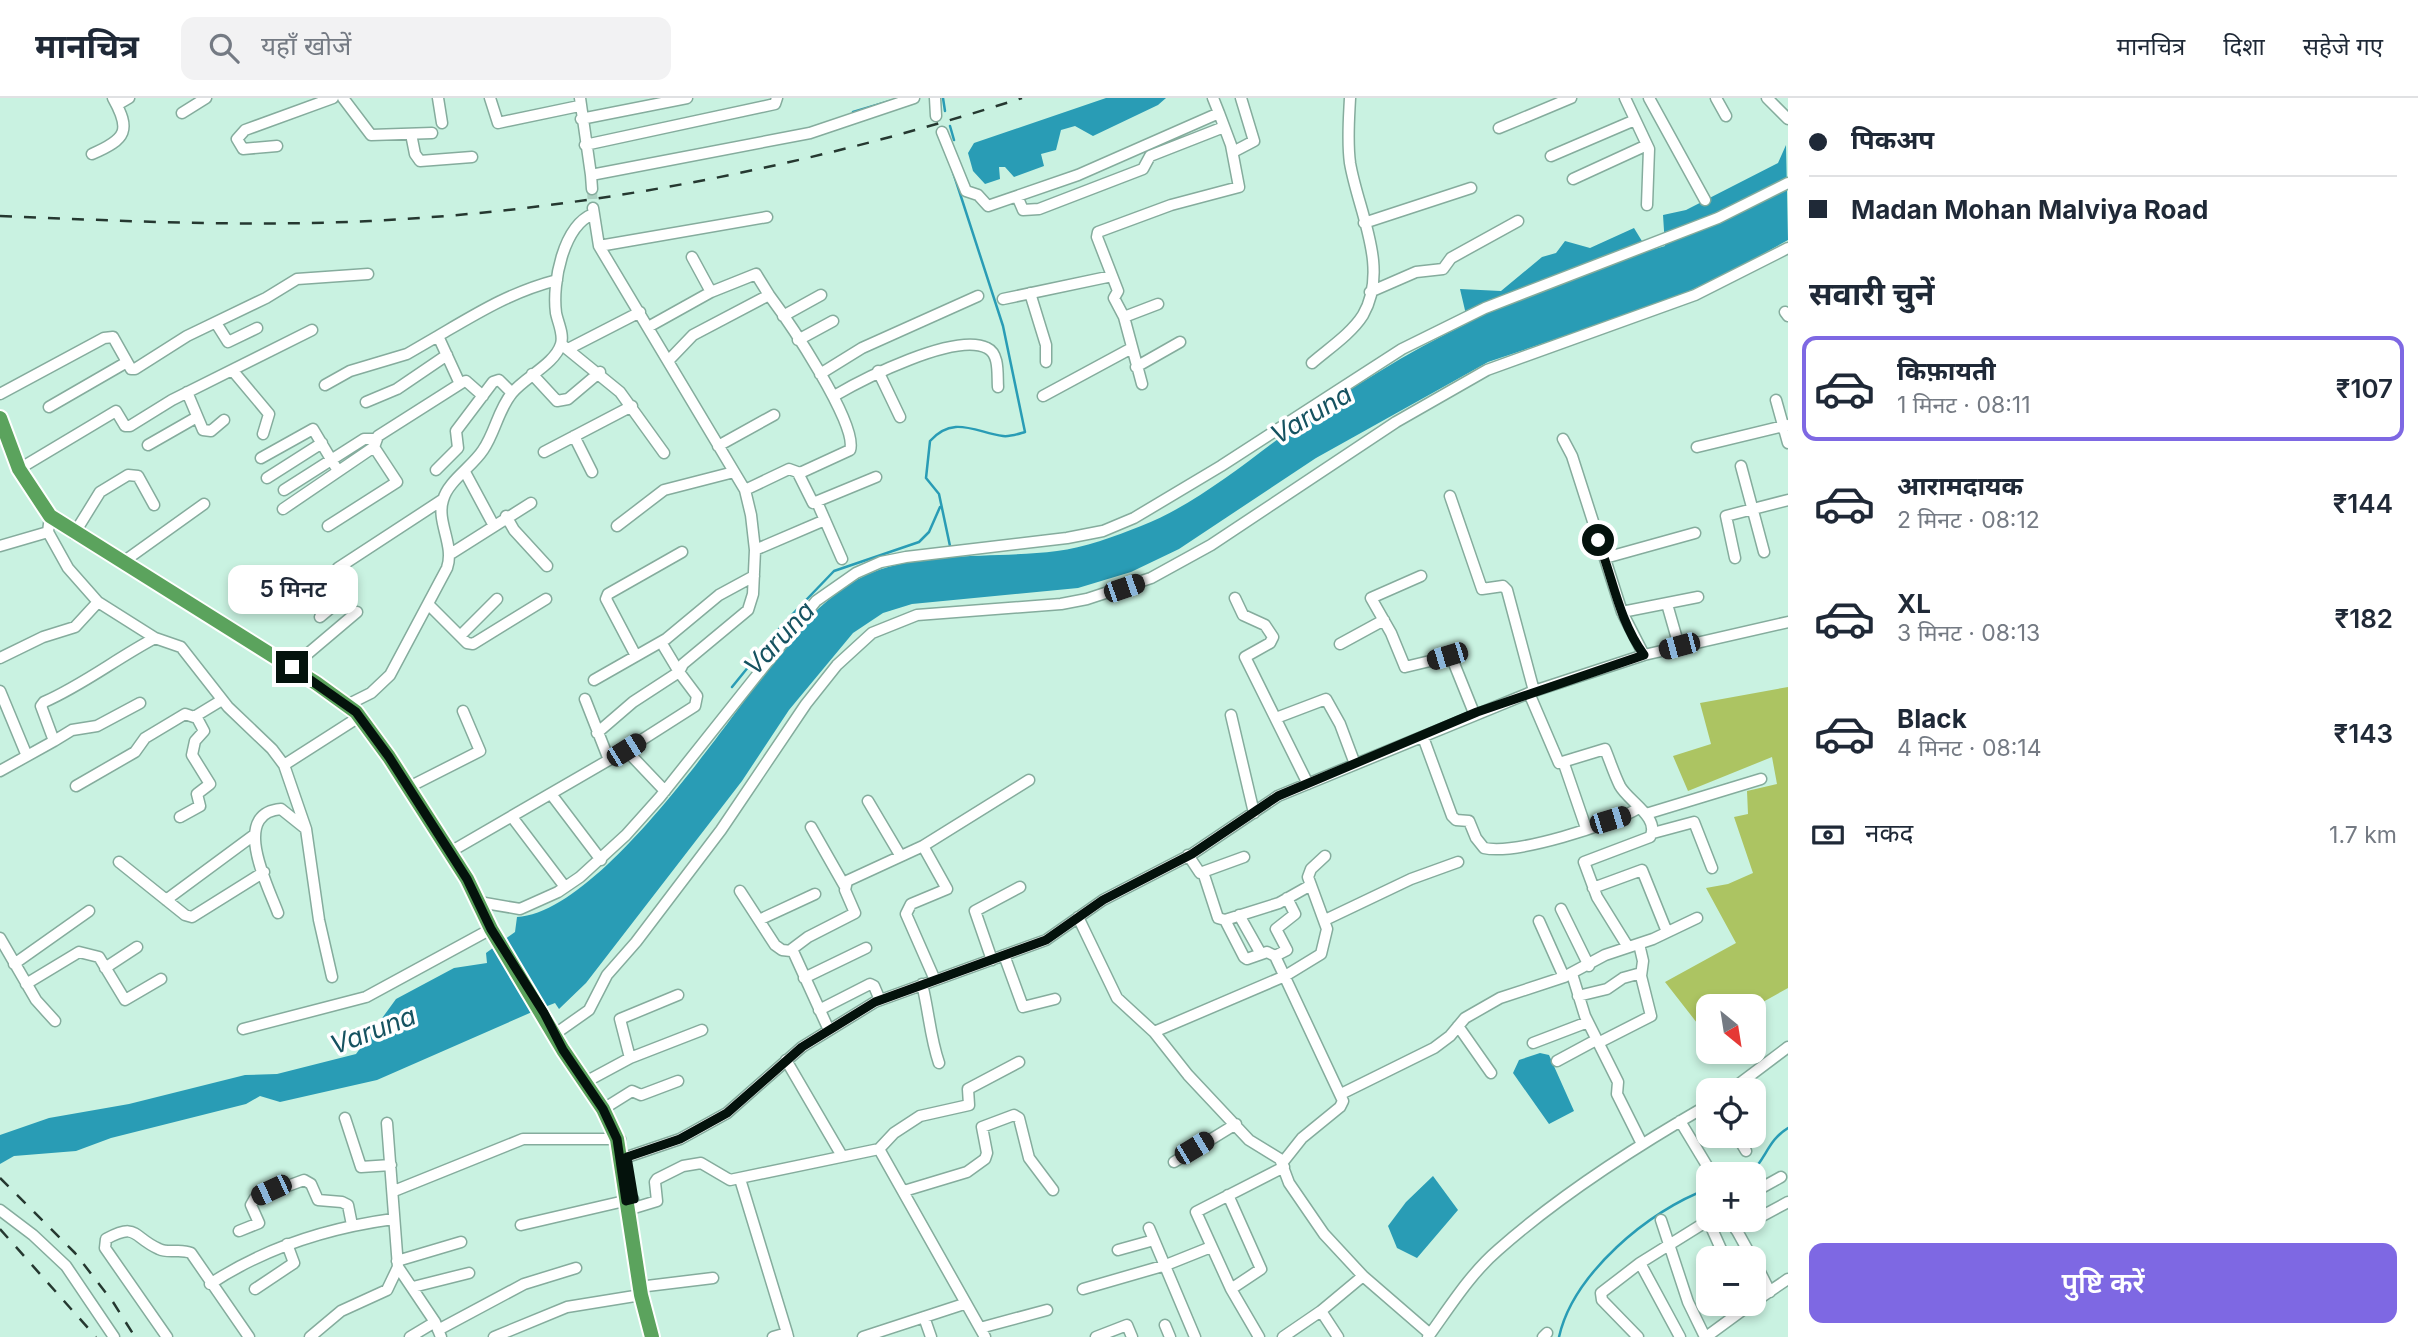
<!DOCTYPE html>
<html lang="hi">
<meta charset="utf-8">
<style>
:root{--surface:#fff;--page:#f2f2f3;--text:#1f2937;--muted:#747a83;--line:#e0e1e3;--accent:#7e68e3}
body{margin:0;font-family:Inter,"Noto Sans Devanagari",sans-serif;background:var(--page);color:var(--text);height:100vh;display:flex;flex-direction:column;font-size:26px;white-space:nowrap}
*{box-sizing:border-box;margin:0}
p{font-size:23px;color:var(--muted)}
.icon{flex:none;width:38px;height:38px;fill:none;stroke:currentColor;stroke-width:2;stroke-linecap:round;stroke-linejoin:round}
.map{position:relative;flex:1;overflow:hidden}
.drawer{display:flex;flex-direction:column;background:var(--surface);width:630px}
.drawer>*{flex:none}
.banner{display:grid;align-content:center;height:154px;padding:0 21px;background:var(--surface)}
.needle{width:46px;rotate:150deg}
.tools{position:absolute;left:1696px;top:896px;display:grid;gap:14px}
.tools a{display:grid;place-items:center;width:70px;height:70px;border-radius:14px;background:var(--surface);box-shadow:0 4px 10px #0003;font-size:35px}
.end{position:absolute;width:32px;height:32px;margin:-16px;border:9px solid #04120c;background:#fff;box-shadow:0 0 0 4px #fff}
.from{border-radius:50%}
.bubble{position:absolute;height:49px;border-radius:14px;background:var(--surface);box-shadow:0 4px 10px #0003;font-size:23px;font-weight:600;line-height:49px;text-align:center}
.car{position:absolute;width:21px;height:42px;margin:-21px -10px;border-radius:9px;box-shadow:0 0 5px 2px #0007;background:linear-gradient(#222 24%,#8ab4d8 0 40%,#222 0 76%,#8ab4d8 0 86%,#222 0)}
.banner b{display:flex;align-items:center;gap:24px;height:66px;font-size:26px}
.banner b+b{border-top:2px solid var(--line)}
.banner i{width:18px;height:18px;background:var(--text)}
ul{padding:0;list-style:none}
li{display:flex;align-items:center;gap:21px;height:105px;margin:0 14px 10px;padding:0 7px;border:4px solid transparent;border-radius:14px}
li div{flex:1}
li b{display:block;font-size:26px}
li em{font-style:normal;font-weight:600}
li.on{border-color:var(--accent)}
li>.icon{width:63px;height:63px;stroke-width:1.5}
h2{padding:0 21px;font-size:32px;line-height:84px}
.pay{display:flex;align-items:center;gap:18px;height:77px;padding:0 21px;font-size:26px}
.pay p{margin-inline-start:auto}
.action{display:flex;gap:14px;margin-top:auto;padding:14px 21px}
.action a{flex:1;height:80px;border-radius:14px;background:var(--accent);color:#fff;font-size:28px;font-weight:600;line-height:80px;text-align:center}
header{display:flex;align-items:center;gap:42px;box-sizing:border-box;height:98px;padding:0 35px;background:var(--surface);border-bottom:2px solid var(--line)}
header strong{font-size:33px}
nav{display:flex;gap:38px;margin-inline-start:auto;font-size:24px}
.search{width:490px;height:63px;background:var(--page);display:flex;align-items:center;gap:18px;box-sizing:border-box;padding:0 24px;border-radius:14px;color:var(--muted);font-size:26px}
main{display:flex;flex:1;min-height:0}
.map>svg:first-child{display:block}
</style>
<header>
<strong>मानचित्र</strong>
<div class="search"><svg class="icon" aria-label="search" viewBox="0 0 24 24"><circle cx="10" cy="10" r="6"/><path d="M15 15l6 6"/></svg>यहाँ खोजें</div>
<nav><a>मानचित्र</a><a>दिशा</a><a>सहेजे गए</a></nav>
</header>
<main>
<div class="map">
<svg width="1788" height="1239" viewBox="0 0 1788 1239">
<rect width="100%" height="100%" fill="#c9f2e1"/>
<path fill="#acc462" d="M1788 589V890L1754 909 1708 908V939L1665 884 1736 845 1706 790 1728 786 1753 775 1734 719 1748 716 1747 693 1777 686 1772 659 1688 693 1673 658 1711 646 1700 605Z"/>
<path fill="#299cb5" d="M1106 0H1166L1158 7 1093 38 1075 28 1061 32 1056 52 1041 56 1044 68 1014 79 1005 69H999L1000 81 985 86 973 73 968 55 974 45Z
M1786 47 1788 142 1725 177 1660 206 1488 264 1316 360 1179 451 1131 474 1078 490 912 506 883 515 853 535 789 612 742 683 586 885 559 911 555 905 532 914 377 982 280 1004 260 998 246 1006 111 1040 76 1053 14 1058 0 1066V1037L49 1020 129 1006 245 977 277 976 356 956 396 901 454 870 487 865 486 855 515 834 517 819C595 815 713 644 759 583 774 563 788 540 805 523 824 505 848 484 871 475 928 452 997 461 1057 453 1083 450 1116 438 1141 428 1197 406 1245 365 1293 330 1349 291 1406 255 1468 225L1460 191 1501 193 1542 159 1556 155 1565 143 1590 150 1634 130 1648 153 1665 148 1663 117 1686 112 1778 65Z
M1540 955 1549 957 1574 1013 1549 1026 1513 975 1519 962Z
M1433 1078 1458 1112 1417 1160 1397 1150 1388 1128 1406 1104Z"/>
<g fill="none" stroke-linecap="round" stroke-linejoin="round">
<path stroke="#299cb5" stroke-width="2.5" d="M943 0 945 13
M853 14 890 3
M950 28 954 42
M950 448 939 396 926 380 930 343C953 317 975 334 1003 338 1010 339 1018 336 1025 334L1003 228 953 74
M732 589 784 525 834 473 919 444 929 434 940 409
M1750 1076C1766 1061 1768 1042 1788 1030
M1559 1239C1573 1176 1649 1112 1708 1091"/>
<path stroke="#abd0c1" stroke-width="10" stroke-dasharray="10 5" stroke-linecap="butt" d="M592 91 593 110"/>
<defs>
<path id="minor" d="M343 0 371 37 432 35
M438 0 442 25
M490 0 498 25 579 8
M580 0 591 77 810 35 914 0
M935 0 936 18
M1625 0 1649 51 1647 107
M1649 0 1705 102
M1716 0 1726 18
M1767 0 1788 21
M117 7 129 0
M182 15 206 0
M581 21 687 0
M1499 30 1571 0
M942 34 966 93 978 97 988 108 1078 77 1219 15 1213 0
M411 36 415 56 420 63 472 59
M585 47 775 6 777 0
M277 48 243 51 237 41 245 32 333 0
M1233 54 1254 43 1241 0
M92 56C127 41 131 32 113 0
M1551 58 1635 22
M591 77 592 91
M1573 81 1647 47
M1017 98 1023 112 1039 111 1143 71 1150 58 1224 29
M1364 125 1471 90
M599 148 767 119
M711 194 756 176 769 197
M1370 194 1416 174 1443 171 1451 160 1518 123
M1030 195 1046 247V264
M1003 201 1112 178
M1785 214 1788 218
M783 218 821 197
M1124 219 1158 206
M216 225 228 244 257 230
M650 228 711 194 692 159
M438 238C479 214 511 194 557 182
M798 242 833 223
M561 246 620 294 664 355
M568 251 640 214
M669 262 693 237 769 197C787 221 859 327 850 352L800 375 789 371 745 392
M1312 265C1328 251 1351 236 1363 217 1390 170 1358 113 1350 65 1347 43 1349 21 1350 0
M1136 269 1180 244
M233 273 269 316 263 336
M878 273 900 319
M532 276 557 303 568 301 600 274
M820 276 862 250 978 198
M1142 286 1124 219 1114 200 1118 193 1097 139 1098 134 1171 107 1239 89 1231 47 1219 15
M325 287 350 273 407 256 438 238 460 286
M187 294 203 332 211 333 224 322
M0 296 104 240 113 239 131 271H135L187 238 266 200 297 181 368 176
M834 298C863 281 955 234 987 250 1000 256 997 277 998 289
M1043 298 1130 251
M1776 302 1788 345
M366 304 397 291 447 257
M49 309 127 264
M574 338 592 374
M1563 341 1572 358 1622 514 1644 557
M148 347 197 319
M718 348 774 317
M1697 349 1788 327
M544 354 632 308
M261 360 313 331 338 373
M1741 368 1764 454
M19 371 116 313 125 328H130L172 302 312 232
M436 372 458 350 456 333 493 284 499 282 512 295
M465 374 494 428
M798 375 813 405 876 379
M267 380 322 345
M284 392 364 341H376
M1450 398 1482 491 1503 488 1507 492 1534 593
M817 404 842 461
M283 411 374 349 378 338 463 284 466 283 483 298
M50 418 48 434 68 470 98 504 155 540 181 549 228 609 272 651 284 667 306 731 319 822 332 879
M506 418 514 432 547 468
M328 428 397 384 374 349
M617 428 664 392 734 374
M74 436 100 394 128 377 138 378 154 407
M0 448 48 434
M755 452 825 422
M452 455 531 405
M1605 460 1695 435
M1735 460 1726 418 1788 402
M123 464 204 406
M1421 478 1371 500 1391 535 1405 569 1451 558 1474 615
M1235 500 1243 517 1265 527 1273 539 1270 545 1245 559 1308 686
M428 506 467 545 473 546 546 501
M1667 506 1679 548
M1622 514 1698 499
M320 519 350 494 338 470 442 402
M460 538 497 501
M1340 546 1384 522
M636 558 606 501 608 496 682 454
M0 560 43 539 75 529 98 504
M292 569 357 514
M594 582 666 541 719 497 754 478
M0 593 27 658
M1529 595 1559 665 1605 651C1610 663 1614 676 1620 688 1628 703 1661 720 1650 739L1584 764 1597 799 1628 849
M585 601 609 662
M347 607 371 595 390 577 447 470C455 447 436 424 443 402 448 383 472 369 483 352 495 335 498 312 512 295 525 279 555 266 561 246 564 236 558 225 556 215 552 185 563 128 593 116
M1231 617 1254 715
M1276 620 1326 601 1340 626 1355 666
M597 635 633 604 679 574 664 549
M1423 639 1452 718 1456 722 1469 723 1476 740 1484 750C1516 757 1610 727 1639 710
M54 643 72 632 97 628 140 605
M626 652 665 693
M1564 666 1586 730
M284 667 359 619
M0 673 54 643 41 608 44 604C83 587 117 560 155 540
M76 688 135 654 145 640 185 616 194 619 222 602
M409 689 480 653 463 613
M551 696 601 762
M868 703 900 757
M1646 716 1761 681
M180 719 200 708 197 696 210 686 192 657 195 643 204 633 196 618
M512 719 565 789
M811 729 844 787
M1653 735 1694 724 1712 770
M450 754 626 652 695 608 697 598 679 574 683 566 748 512 753 496 755 452 751 417 745 392 599 148 593 110
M1188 757 1200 775 1244 759
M119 764 185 817 192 819 264 774
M1203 774 1218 820 1225 822
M1593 790 1642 772 1667 834
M740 793 775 847 782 852 791 853
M166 802 254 737
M479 804 520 811 558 794 580 779 626 737 660 699 816 503 856 475 881 464 906 459 1067 440 1103 433 1134 420 1221 368 1402 251 1485 210 1718 120 1788 85
M1561 811 1589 868
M278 815C268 788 230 715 281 711L306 731
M1239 817 1261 856
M1078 819 1117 900 1154 934 1188 977 1249 1042 1280 1061 1289 1085 1324 1136 1363 1178 1321 1213 1338 1239
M759 822 815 796
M1325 822 1411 781 1458 764
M1539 823 1564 879
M0 840 36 902 55 923
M1004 857 1023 909 1055 901
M1275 858 1287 852 1276 831 1295 816 1287 800
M992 862 975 813 1020 789
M14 866 89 813
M105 870 137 849
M1572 876 1585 918 1618 984 1617 996 1642 1046
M804 880 866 850
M935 882 906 816 911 806 947 791 923 748 1029 682
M26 886 79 854 99 859 125 902 161 881
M922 886C929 914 930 939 939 965
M1578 898 1607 891 1623 880 1641 875
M819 912 870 886 874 888 880 902
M1458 928 1491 975
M828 930 792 851 808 839 855 815 845 792 847 783 923 748
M243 931 366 899 491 831
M1154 934 1285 878 1321 856 1327 831 1308 779 1311 771 1325 758
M555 936 589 912 607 877 636 844 721 732 806 606 837 567 872 535 917 517 1061 506 1087 501 1151 480 1211 447 1396 324 1487 272 1695 197 1788 150
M1533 945 1588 924
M1598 945 1651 918 1641 878 1643 863 1639 846
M630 960 620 921 678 897
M786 962 842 1058
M1557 963 1596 942
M591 981 630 960 702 932
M1731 992 1788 949
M1341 996 1434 950 1450 938 1465 920 1500 900 1564 879 1605 857 1653 841 1697 820
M608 1008 632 993 641 997 678 983
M345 1020 361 1069 391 1067
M1680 1023 1712 1076
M387 1025 398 1169 435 1224 441 1239
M1737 1038 1746 1053
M879 1051 894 1035 920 1018 969 1007 968 991 1019 964
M627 1059 680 1041 727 1015 802 949 875 904 1046 842 1103 802 1192 756 1278 698 1534 593 1644 557 1788 524
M1174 1064 1236 1026
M1283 1064 1302 1040 1340 1009 1343 1003 1275 858 1267 854 1247 861 1244 859 1225 822 1279 805 1311 787
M740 1081 787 1235
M394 1093 523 1041H620
M904 1093 967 1074 985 1061 987 1055 982 1029 1014 1017 1019 1020 1029 1060 1053 1092
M1754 1094 1781 1079
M1228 1097 1261 1171 1231 1191
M634 1110 657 1103 655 1084 657 1081 683 1068 701 1065 730 1082 879 1051 985 1239
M0 1112 33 1137 66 1168 114 1239
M1661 1122 1688 1204 1705 1239
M1708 1122 1725 1160
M1731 1122 1752 1160
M521 1127 633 1101
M1149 1130 1195 1239
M1736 1132 1788 1104
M239 1133 259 1125 251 1107 255 1100 304 1082 311 1086 318 1102 342 1104 348 1107 352 1127
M1118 1152 1154 1142
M1754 1162 1770 1194
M397 1163 461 1144
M1640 1165 1680 1239
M1363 1178 1430 1236
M210 1186C266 1149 327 1130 393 1121
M647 1188 713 1180
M413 1189 469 1175
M255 1191 294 1165 287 1146
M1083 1191 1166 1167 1211 1149
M1754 1204 1788 1181
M924 1219 931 1239
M1165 1227 1170 1239
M980 1230 1047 1212
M438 1232 524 1186 576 1170
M167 1239 105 1150 106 1141C138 1124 132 1139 159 1151 169 1156 180 1150 191 1155L249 1239
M310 1239 341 1213 387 1192 398 1169
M410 1239 435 1224
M494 1239 567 1209 641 1197
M773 1239 787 1235 788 1239
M863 1239 964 1206
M1096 1239 1127 1227 1132 1239
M1259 1239 1231 1191 1196 1114 1284 1069
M1283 1239 1321 1213
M1428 1239C1449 1210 1470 1176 1498 1152 1561 1096 1635 1049 1708 1007
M1543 1239 1547 1235
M1638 1239 1602 1202 1601 1195 1640 1165 1709 1122
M1706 1239 1751 1206"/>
<path id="highway" d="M0 320 19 371 50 418 316 585 356 614 389 659 467 781 491 831 563 952 603 1011 617 1041 641 1197 652 1239"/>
</defs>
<use href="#minor" stroke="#85ac9d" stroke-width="13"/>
<use href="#highway" stroke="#fff" stroke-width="18"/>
<use href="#minor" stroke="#fff" stroke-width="10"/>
<use href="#highway" stroke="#5ba35d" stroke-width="14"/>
<path stroke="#253830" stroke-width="2.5" stroke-dasharray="12 12" stroke-linecap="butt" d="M0 118C123 123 246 129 370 123 593 112 810 68 1022 0
M0 1080 75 1155 113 1204 135 1239
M0 1131 96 1239"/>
</g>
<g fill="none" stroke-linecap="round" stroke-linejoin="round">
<path stroke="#04120c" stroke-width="9" d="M292 569 356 614 389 659 467 781 491 831 544 915 563 952 603 1011 617 1041 626 1103 634 1101 627 1059 680 1041 727 1015 802 949 875 904 1046 842 1103 802 1192 756 1278 698 1477 614 1644 557C1619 523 1613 481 1598 442"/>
</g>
<g text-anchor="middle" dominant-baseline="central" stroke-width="7" stroke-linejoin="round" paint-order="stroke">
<g font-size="26" font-style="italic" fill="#155260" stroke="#fff">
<text transform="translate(1311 316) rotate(-31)">Varuna</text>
<text transform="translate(779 540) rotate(-47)">Varuna</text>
<text transform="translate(373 932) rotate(-21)">Varuna</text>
</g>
</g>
</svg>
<div class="tools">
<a><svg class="needle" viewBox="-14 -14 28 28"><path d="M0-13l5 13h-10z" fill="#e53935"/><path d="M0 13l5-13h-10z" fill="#747a83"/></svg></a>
<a><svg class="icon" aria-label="locate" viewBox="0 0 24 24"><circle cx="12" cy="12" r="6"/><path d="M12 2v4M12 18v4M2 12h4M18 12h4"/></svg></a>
<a>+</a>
<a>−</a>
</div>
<i class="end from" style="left:1598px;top:442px"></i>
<i class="end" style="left:292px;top:569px"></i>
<div class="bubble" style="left:228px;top:467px;width:130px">5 मिनट</div>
<i class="car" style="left:1124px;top:490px;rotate:71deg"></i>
<i class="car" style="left:1679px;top:548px;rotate:255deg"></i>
<i class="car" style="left:1447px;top:558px;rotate:253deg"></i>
<i class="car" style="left:626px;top:652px;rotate:58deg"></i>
<i class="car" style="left:1610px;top:722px;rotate:73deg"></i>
<i class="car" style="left:1194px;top:1050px;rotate:59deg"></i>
<i class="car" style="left:271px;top:1092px;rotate:245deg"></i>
</div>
<section class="drawer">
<div class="banner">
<b><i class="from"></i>पिकअप</b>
<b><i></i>Madan Mohan Malviya Road</b>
</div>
<h2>सवारी चुनें</h2>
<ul>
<li class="on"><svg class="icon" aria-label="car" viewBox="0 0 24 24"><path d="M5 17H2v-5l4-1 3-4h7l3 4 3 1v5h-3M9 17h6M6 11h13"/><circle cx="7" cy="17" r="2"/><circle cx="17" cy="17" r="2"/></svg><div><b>किफ़ायती</b><p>1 मिनट · 08:11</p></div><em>₹107</em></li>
<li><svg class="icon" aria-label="car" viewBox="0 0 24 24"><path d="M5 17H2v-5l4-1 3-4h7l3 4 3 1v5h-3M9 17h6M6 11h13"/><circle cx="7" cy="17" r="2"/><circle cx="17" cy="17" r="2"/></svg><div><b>आरामदायक</b><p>2 मिनट · 08:12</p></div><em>₹144</em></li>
<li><svg class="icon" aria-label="car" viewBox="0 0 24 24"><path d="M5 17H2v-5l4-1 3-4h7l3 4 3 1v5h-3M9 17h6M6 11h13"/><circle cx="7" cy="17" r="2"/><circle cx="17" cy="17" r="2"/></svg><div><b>XL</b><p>3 मिनट · 08:13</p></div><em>₹182</em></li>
<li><svg class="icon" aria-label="car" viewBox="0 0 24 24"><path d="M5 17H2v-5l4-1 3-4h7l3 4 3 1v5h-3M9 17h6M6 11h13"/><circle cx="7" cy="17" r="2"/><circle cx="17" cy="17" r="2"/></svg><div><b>Black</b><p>4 मिनट · 08:14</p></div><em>₹143</em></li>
</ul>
<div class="pay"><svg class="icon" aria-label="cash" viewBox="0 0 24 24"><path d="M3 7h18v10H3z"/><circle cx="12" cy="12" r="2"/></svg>नकद<p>1.7 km</p></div>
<div class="action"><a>पुष्टि करें</a></div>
</section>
</main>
